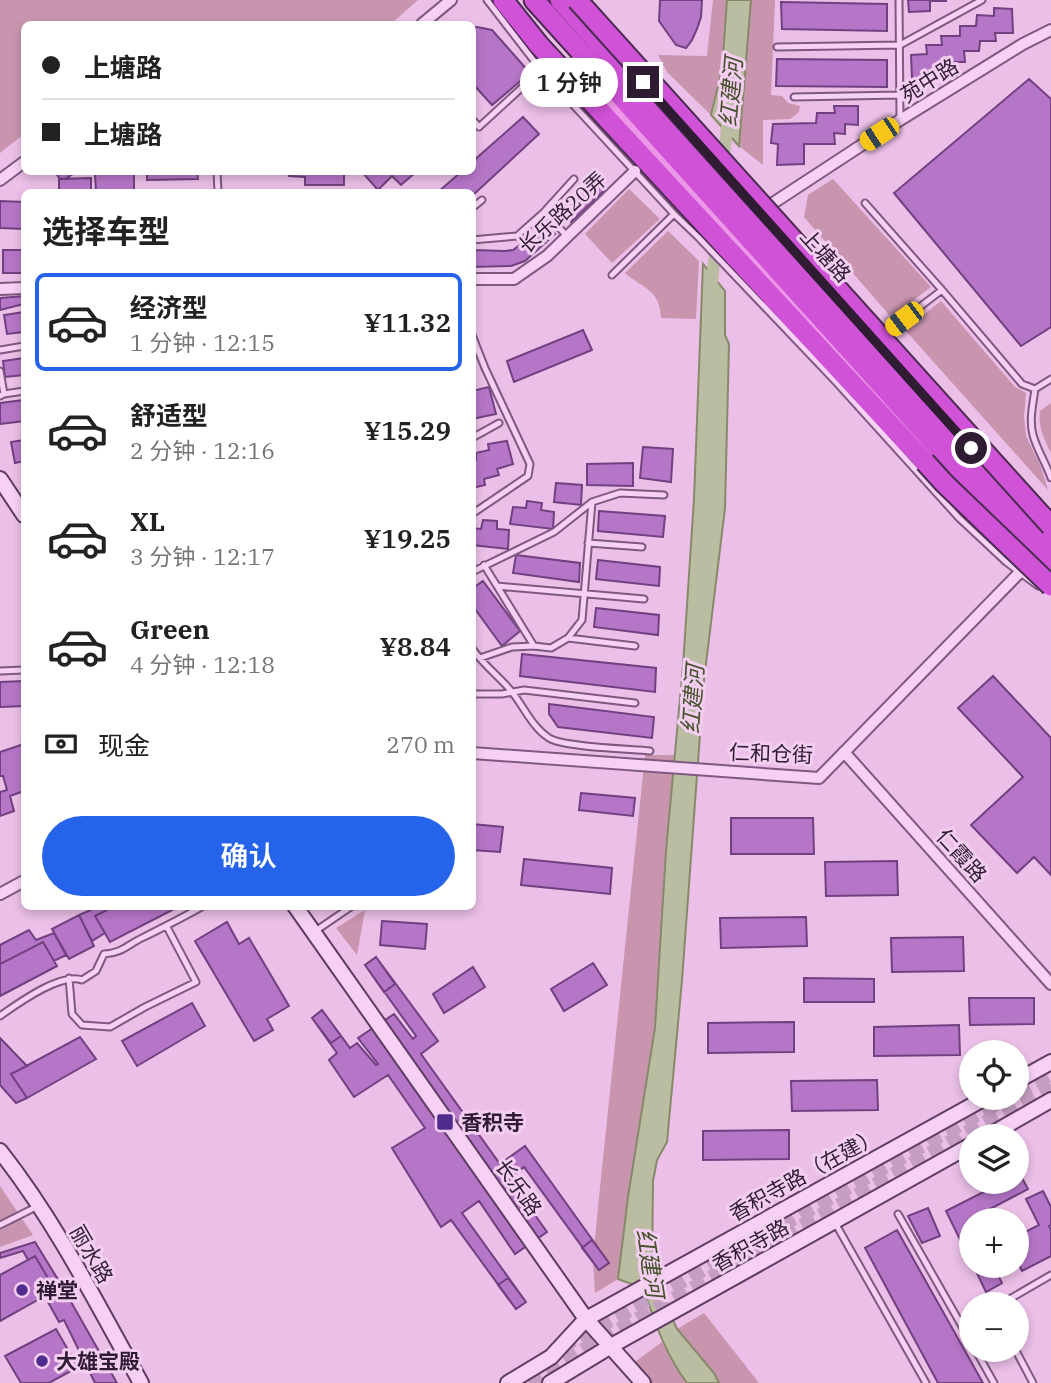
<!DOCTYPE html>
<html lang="zh">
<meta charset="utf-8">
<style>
:root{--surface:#fff;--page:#f2f2f2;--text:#222;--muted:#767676;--line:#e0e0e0;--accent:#2563eb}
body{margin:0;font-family:"IBM Plex Serif","Noto Sans SC",serif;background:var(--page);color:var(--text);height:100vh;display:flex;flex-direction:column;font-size:26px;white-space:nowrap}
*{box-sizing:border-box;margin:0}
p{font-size:23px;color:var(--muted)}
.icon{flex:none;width:38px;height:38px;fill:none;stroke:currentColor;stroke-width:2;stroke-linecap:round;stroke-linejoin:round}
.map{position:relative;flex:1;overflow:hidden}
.drawer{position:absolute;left:21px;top:189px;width:455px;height:721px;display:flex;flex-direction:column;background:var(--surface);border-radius:10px;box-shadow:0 4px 10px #0003}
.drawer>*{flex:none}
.hud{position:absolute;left:21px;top:21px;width:455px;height:154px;border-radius:10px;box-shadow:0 4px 10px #0003;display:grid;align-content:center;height:154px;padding:0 21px;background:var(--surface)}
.buttons{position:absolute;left:959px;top:1040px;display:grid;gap:14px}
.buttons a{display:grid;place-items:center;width:70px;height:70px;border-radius:50%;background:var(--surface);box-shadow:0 4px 10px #0003;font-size:35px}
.end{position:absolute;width:32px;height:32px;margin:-16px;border:9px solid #2f1c33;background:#fff;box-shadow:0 0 0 4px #fff}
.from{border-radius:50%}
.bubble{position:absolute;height:49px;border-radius:24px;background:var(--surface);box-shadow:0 4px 10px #0003;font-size:23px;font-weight:600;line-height:49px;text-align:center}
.car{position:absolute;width:21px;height:42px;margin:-21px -10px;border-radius:9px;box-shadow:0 0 5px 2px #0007;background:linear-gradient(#f5c518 24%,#345 0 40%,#f5c518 0 76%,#345 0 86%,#f5c518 0)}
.hud b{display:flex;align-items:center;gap:24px;height:66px;font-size:26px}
.hud b+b{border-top:2px solid var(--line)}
.hud i{width:18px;height:18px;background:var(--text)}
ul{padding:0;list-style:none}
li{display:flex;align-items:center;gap:21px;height:98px;margin:0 14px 10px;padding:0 7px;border:4px solid transparent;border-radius:10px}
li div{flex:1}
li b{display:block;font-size:26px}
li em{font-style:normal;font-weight:600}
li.current{border-color:var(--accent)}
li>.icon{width:63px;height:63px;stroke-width:1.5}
h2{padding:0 21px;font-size:32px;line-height:84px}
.pay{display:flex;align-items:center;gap:18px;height:77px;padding:0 21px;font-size:26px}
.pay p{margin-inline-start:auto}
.cta{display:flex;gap:14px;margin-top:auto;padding:14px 21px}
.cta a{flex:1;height:80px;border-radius:42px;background:var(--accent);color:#fff;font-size:28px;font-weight:600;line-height:80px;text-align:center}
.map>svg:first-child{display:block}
</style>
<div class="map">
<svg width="1051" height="1383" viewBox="0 0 1051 1383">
<rect width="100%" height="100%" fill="#ebbfe7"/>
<path fill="#c894ae" d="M0 0H418L391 24H24V134L0 153Z
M713 0H727L722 70 711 115 667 72 658 55 707 56Z
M751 0H775L771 95 782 96 788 103 800 106 799 112 790 119 763 120V165L739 146Z
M833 179 931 287 891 317 804 217 808 195Z
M629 189 660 219 612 263 585 234Z
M668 231 699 261 696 319 661 318C660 289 643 289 625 273Z
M941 301 1015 387 1026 393 1024 417 1026 436 1041 467 1048 490 905 330Z
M1051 403V453C1044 439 1038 427 1040 411Z
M645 755H675L666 851 655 1028 628 1197 618 1279 595 1293 593 1261 598 1207Z
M365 910 357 955 336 928Z
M0 1186 33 1235 0 1247Z
M704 1313 759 1383H719L714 1373 677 1329Z
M662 1342 677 1369 687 1383H635L624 1370Z"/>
<path fill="#bbbda2" stroke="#868a6a" stroke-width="2" d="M727 0H751L739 146 711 115 722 70Z
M703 264 725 291V335L729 344 725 508 704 680 682 980 667 1142 657 1160 653 1181 652 1274 677 1329 714 1373 719 1383H687C665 1354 655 1322 643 1288L618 1279 628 1197 655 1028 666 851 683 666 694 499Z"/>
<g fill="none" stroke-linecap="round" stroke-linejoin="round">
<path stroke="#bbbda2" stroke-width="12" d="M723 166 728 118
M711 291 717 233"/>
</g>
<path fill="#b676c7" stroke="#714080" stroke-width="2" d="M660 0H702L701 17 697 29 692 40 686 48 676 45 659 21Z
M908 0H946V1H930V11L909 12Z
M781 2 887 4V31L782 29Z
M994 8 1012 9 1013 33H995L996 41H980L979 51H964L965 62H948L949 70 931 69 930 78H912L911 55 927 54 926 45H942L941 36H960V26H976L977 15 994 16Z
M477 27 492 30 530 73 492 105 472 83V28Z
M777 59 887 60V87L776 86Z
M1029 79 1051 99V327L1021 346 894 193Z
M834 106H858V125L845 124V134L834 133 835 144H804V164L777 165 778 144 771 143 773 124 816 123 817 113H835Z
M523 117 539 134 472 196V192H438L461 172H472V162Z
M55 172H76L65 179H60Z
M102 172H134V192H96L95 174H102Z
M147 172H197L198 179 147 180Z
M288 172H344V185H305V177L289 176Z
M362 172H416L401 185 392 176 378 190Z
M595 176 607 188 571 222 561 211Z
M91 178V192H59V179Z
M0 201 24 202V229L0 228Z
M547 225 555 234 525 261 511 266 472 267V250L505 251 513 250Z
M3 250H24V273H3Z
M24 296V304L0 310V298Z
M24 312V332L7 334 4 315Z
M583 330 592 350 514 382 507 361Z
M24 358V375L5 377 3 361Z
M489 387 496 414 472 419V391Z
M24 400V421L0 424V403Z
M24 440V461L15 463 11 442Z
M507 441 513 464 497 469 499 475 484 479 485 485 472 488V460H476V453L489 450 488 444Z
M643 447 673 449 671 482 640 478Z
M633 463V486L587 485V464Z
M556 483 582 485 581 505 554 502Z
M527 501 542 503 541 510 554 512 553 529 510 524 513 507 526 508Z
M599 511 665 516 663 537 598 531Z
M483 520 497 521V529L509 530 508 549 472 545V528L481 529Z
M516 555 580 563 579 582 513 573Z
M598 560 660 567 659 586 596 579Z
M483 581 520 631 502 646 472 605V589Z
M596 608 659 615 658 635 594 627Z
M522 654 656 668 655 692 520 676Z
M993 676 1051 738V875L1034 857 1017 873 971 825 1023 777 958 708Z
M24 681V706L0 707V682Z
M549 704 654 717 652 738 558 727 549 714Z
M24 744V791L10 796 14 811 0 816V792L7 790 3 776H0V752Z
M581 793 635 798 633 816 579 810Z
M731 818H813L814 854H731Z
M472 824 503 827 500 852 472 850Z
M524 859 612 868 610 894 521 885Z
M897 861 898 895 826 896 825 862Z
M92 906H115L95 916 105 933 92 941 79 915 93 909Z
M115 906H180L110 942 95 916Z
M79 915 94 946 69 959 52 929Z
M806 917 807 946 721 948 720 918Z
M382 921 427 924 425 949 380 945Z
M227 922 239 944 249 938 289 1006 267 1019 273 1030 254 1041 195 941Z
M29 930 36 940 54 933 66 955 54 961 43 942 0 964V945Z
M963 937 964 971 892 972 891 938Z
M43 942 57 966 0 996V964Z
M376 957 438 1041 421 1054 500 1164 525 1146 609 1263 599 1270 524 1167 509 1178 547 1232 515 1254 479 1201 462 1213 526 1302 516 1309 451 1220 441 1227 392 1148 425 1128 388 1075 354 1097 329 1060 337 1053 312 1018 322 1010 350 1048 357 1043 376 1065 378 1064 358 1038 394 1014 413 1039 416 1036 365 965Z
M376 957 395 984 384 992 365 965Z
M593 963 607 985 564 1011 551 989Z
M473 967 485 987 444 1013 433 994Z
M804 978 874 979V1002H804Z
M969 998H1034V1024L970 1025Z
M192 1003 205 1026 137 1066 122 1041Z
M322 1010 341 1036 331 1043 312 1018Z
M794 1022V1052L708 1053V1023Z
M959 1025 960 1055 874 1056V1027Z
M80 1037 96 1059 27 1098 11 1074Z
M0 1038 27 1066 11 1074 27 1098 16 1103 0 1085Z
M877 1080 878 1110 792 1111 791 1081Z
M789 1130V1159L703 1160V1131Z
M1020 1174 1028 1189 969 1220 971 1224V1262L946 1211 1005 1181H1017V1175Z
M1043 1191 1051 1207V1225L1049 1226 1051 1230V1256L1022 1271 1017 1261V1236L1039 1225 1026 1199Z
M928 1208 940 1236 922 1243 908 1216Z
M897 1230 983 1383H938L865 1248Z
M592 1240 609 1263 599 1270 582 1248Z
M35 1242 62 1286 50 1293 46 1288 52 1285 35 1256 28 1260 23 1251 0 1258V1253Z
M35 1256 52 1285 40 1292 43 1297 0 1321V1275Z
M973 1265H993L1002 1283 986 1292Z
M508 1278 526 1302 516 1309 498 1285Z
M62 1286 117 1383H95L64 1320 59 1322 48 1302 53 1299 50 1293Z
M56 1329 78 1367 49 1383H21L5 1356Z"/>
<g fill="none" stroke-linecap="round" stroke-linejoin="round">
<path stroke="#c59ec3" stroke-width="14" stroke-dasharray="14 7" stroke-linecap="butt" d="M1017 1093 1051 1074
M561 1347 685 1280 1009 1097
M529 1383 565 1360 1051 1085"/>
<defs>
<path id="lane" d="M487 0 541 70 674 214 698 237 836 382 959 518 1006 562 1038 586
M899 0 900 119
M777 47 900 45 982 0
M794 97 900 95
M472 119 479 127 541 70
M217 172 218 192
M865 203 942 290 1022 384 1035 389 1051 379
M472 208 482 200
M544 212 567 236
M472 240 517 236 544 212 574 179
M612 275 674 214
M884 334 942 290
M472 335 485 368 530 464 528 476 472 514
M0 350 24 346
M0 371 4 394 0 396
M1035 389C1033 404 1029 420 1033 435 1037 450 1046 463 1051 478
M4 394 24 391
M472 438 499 423
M588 543 642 547
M484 565 534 646
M472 572 554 532 592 502 620 493 664 495
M497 586 644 599
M568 638 635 646
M472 648C483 665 500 677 512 692 524 707 532 727 549 738 562 747 630 749 650 751
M480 658 512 647 534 646 551 648 568 638 582 620 592 502
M0 671 24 670
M472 694H502L524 690 635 703
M314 932 352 906
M69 978 72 1014 82 1025 110 1027 145 1007 196 982 167 927
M0 1016C17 1004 61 972 82 980L96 971 104 954C123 953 128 944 144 937 164 927 184 917 203 906
M898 1214 971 1342
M834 1221 926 1383
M0 1225 38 1206
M1001 1304 1051 1275
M975 1349 994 1383
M1015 1349 1033 1383"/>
<path id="street" d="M422 24 451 0
M0 180 24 162
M761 211 900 120 1023 44 1051 30
M472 279H514L547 256 635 171
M0 289 24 288
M844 752 1051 984
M472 753 819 778 1024 568
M0 894 24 881"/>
<path id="secondary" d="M0 479 24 515
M295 906 586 1319 643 1383
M1017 1081 1051 1062
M988 1136 1051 1100
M0 1151C56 1222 97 1304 141 1383
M508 1383 551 1357 586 1319 987 1097
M550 1383 611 1346 971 1145"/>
<path id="primary" d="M578 63 658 155 768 274 926 450"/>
<path id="highway" d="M503 0 539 45 925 462
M534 0 1051 573
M560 0 1051 549"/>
</defs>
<use href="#lane" stroke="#7f5882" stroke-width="9"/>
<use href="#street" stroke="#7f5882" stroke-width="14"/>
<use href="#secondary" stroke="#5f3c64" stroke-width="18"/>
<use href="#primary" stroke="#4a2d50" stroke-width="19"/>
<use href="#highway" stroke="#4a2d50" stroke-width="23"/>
<use href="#lane" stroke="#f6d1f4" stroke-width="5"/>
<use href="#street" stroke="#f6d1f4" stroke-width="10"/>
<use href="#secondary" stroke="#f6d1f4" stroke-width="14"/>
<use href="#primary" stroke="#ed97e8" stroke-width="16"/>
<use href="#highway" stroke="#cf52d7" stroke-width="19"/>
<defs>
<path id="highway-bridge" d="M577 0 1051 526
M925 462 944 483 1051 586"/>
</defs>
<use href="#highway-bridge" stroke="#4a2d50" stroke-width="23" stroke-linecap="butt"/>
<use href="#highway-bridge" stroke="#cf52d7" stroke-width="19"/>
</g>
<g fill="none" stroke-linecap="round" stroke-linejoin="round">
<path stroke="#2f1c33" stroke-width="9" d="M643 82 971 448"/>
</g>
<g fill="#502c8e" stroke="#f3cef0" stroke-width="2.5">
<rect x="436" y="1113" width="18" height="18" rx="3.5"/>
<circle cx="22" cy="1290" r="7"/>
<circle cx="42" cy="1361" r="7"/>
</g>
<g text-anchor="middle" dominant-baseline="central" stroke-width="6" stroke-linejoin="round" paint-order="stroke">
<g font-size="21" fill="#2f1c33" stroke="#f3cef0">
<text transform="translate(929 80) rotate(-32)">苑中路</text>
<text transform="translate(562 212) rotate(-42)">长乐路20弄</text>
<text transform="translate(826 255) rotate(48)">上塘路</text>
<text transform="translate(771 753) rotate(2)">仁和仓街</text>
<text transform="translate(962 855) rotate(48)">仁霞路</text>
<text transform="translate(804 1174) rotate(-29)">香积寺路（在建）</text>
<text transform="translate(519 1187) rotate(55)">长乐路</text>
<text transform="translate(750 1245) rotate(-29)">香积寺路</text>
<text transform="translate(92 1254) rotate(60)">丽水路</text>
</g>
<g font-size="21" font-weight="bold" fill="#2f1c33" stroke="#f3cef0" text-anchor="start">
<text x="461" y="1122">香积寺</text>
<text x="36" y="1290">禅堂</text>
<text x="56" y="1361">大雄宝殿</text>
</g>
<g font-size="23" font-style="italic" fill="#46522c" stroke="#f3cef0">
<text transform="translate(730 92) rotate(-85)">红建河</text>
<text transform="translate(692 699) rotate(-86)">红建河</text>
<text transform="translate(651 1263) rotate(81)">红建河</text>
</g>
</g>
</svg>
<div class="buttons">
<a><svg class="icon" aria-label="locate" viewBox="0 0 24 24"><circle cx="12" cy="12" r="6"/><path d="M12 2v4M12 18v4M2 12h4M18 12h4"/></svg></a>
<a><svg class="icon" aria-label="layers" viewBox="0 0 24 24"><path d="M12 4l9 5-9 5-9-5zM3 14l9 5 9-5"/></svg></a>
<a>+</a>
<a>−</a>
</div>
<i class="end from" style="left:971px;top:448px"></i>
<i class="end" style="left:643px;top:82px"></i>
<div class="bubble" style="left:520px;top:58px;width:98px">1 分钟</div>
<i class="car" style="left:879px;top:134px;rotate:237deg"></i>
<i class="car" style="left:904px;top:319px;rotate:233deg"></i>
<div class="hud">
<b><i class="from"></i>上塘路</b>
<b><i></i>上塘路</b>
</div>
<section class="drawer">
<h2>选择车型</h2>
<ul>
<li class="current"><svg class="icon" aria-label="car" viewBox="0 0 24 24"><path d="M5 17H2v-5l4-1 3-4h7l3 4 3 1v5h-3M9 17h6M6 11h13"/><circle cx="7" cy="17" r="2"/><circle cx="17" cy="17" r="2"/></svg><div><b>经济型</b><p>1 分钟 · 12:15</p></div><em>¥11.32</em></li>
<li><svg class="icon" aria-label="car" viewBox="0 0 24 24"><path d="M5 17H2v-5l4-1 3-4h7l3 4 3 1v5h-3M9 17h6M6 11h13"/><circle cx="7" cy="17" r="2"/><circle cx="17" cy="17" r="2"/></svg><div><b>舒适型</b><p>2 分钟 · 12:16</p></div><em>¥15.29</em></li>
<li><svg class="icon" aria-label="car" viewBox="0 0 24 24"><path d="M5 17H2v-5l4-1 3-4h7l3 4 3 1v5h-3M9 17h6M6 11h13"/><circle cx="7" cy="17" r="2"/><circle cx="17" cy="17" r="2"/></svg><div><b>XL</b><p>3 分钟 · 12:17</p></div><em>¥19.25</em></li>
<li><svg class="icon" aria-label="car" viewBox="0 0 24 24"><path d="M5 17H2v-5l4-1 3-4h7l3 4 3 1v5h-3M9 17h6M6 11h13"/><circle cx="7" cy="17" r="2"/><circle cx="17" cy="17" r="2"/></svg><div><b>Green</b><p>4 分钟 · 12:18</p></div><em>¥8.84</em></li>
</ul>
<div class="pay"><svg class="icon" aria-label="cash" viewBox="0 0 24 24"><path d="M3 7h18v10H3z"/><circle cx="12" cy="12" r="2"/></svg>现金<p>270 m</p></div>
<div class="cta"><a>确认</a></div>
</section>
</div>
